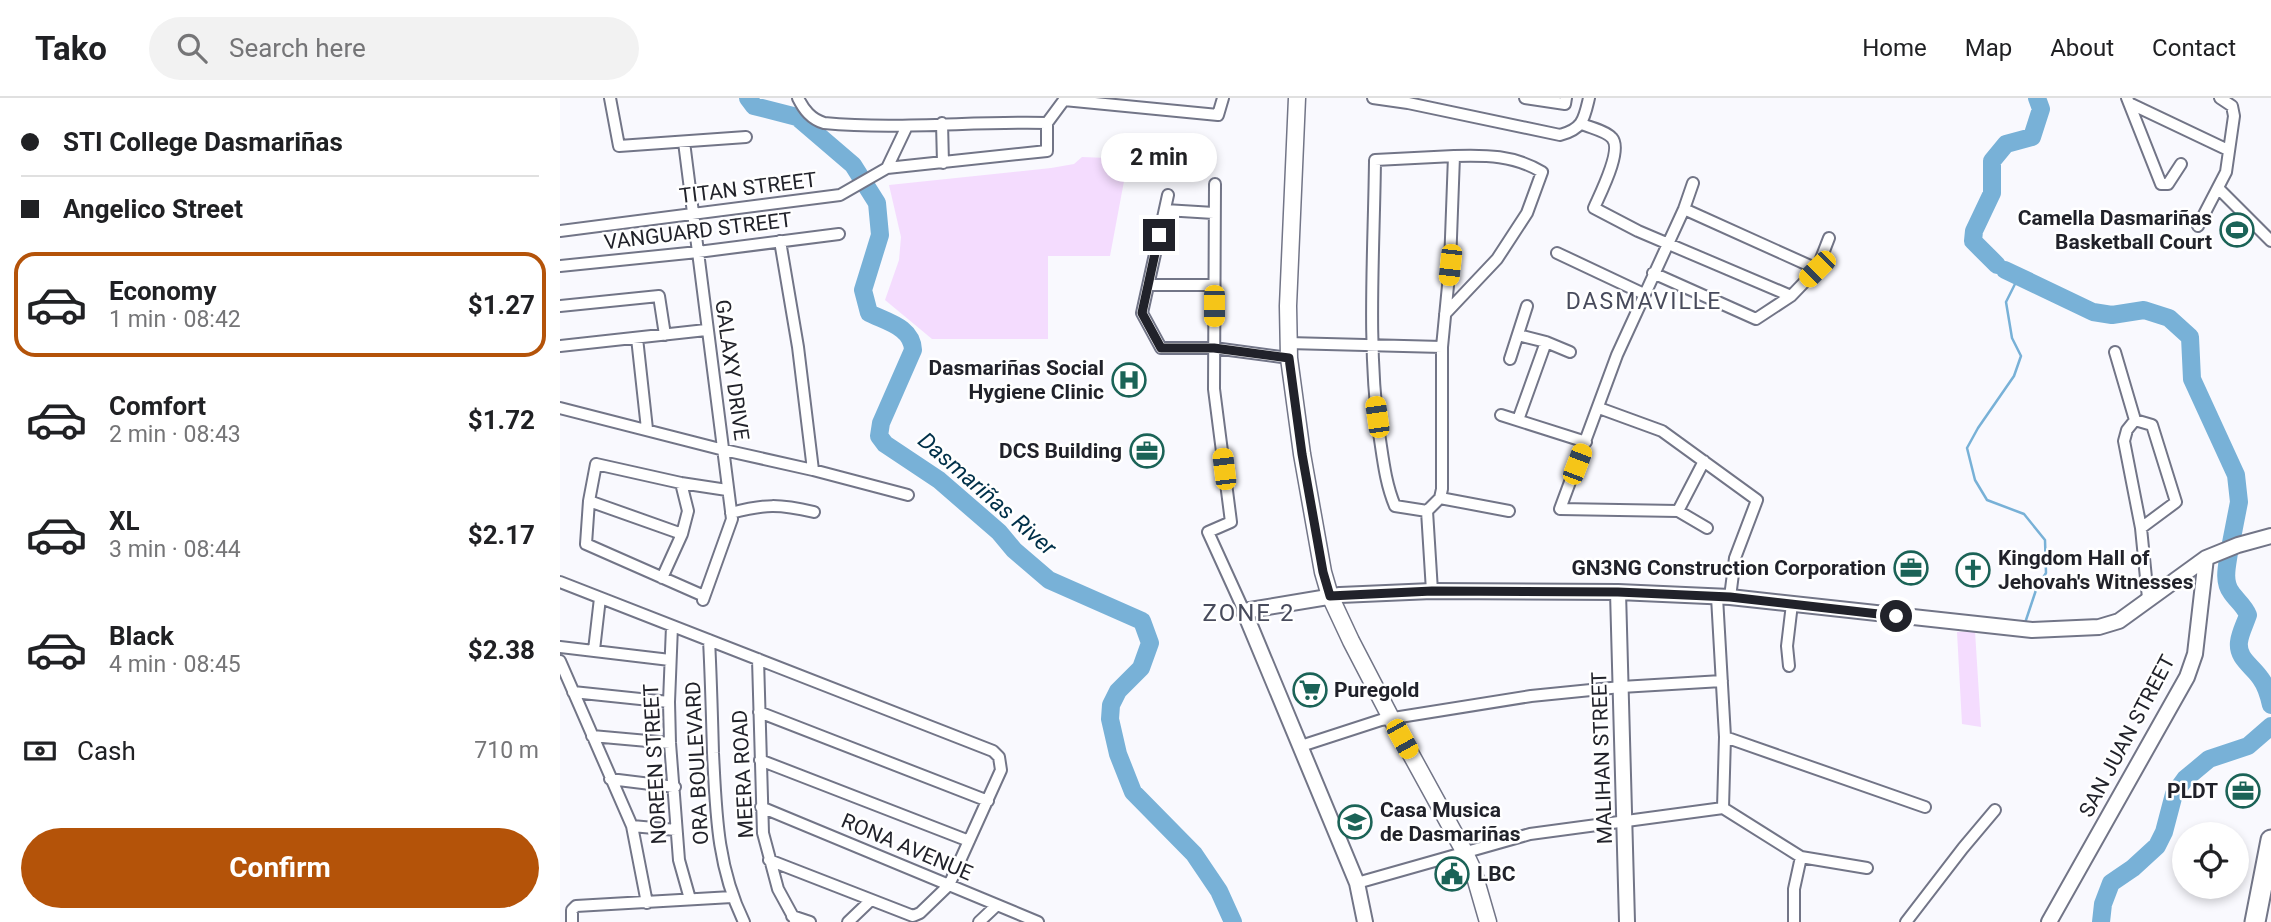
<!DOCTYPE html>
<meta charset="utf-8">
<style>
:root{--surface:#fff;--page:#f2f2f2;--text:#202124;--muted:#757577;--line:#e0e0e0;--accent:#b45309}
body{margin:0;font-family:Roboto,sans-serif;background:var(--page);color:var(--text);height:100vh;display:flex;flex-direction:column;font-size:26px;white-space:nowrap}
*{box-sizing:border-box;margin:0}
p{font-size:23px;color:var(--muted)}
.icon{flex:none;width:38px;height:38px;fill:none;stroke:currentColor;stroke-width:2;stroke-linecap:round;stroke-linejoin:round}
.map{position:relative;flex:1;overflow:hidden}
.sheet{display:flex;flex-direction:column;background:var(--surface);width:560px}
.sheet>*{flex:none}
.top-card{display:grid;align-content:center;height:154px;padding:0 21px;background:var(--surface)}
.controls{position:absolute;left:1612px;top:724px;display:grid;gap:14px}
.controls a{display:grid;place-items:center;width:77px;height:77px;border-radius:50%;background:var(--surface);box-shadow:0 4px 10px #0003;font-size:35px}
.end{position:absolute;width:32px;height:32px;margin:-16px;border:9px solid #21222a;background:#fff;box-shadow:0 0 0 4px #fff}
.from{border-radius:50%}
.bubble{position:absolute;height:49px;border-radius:24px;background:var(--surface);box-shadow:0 4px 10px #0003;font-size:23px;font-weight:700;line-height:49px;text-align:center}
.car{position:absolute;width:21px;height:42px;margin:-21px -10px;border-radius:9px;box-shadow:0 0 5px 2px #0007;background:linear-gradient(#f5c518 24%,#345 0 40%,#f5c518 0 76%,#345 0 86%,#f5c518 0)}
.top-card b{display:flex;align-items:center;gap:24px;height:66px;font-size:26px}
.top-card b+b{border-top:2px solid var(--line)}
.top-card i{width:18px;height:18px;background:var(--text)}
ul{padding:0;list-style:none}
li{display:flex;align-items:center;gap:21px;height:105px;margin:0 14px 10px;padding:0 7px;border:4px solid transparent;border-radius:21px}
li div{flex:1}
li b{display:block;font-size:26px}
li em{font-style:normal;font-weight:700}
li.active{border-color:var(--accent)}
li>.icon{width:63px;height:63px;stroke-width:1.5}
.pay{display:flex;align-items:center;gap:18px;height:77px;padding:0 21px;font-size:26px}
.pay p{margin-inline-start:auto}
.button{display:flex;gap:14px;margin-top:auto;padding:14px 21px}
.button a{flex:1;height:80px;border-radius:42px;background:var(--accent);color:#fff;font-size:28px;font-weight:700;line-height:80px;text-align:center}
header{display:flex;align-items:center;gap:42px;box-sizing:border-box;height:98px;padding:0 35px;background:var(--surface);border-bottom:2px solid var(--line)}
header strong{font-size:33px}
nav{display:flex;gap:38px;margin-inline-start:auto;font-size:24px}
.search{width:490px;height:63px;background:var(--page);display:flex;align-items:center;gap:18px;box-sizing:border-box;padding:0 24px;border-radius:38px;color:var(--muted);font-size:26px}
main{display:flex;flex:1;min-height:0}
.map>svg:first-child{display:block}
</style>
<header>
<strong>Tako</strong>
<div class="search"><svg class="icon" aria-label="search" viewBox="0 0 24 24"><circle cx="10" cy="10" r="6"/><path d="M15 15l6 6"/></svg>Search here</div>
<nav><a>Home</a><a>Map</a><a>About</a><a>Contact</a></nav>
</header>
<main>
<section class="sheet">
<div class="top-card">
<b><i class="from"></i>STI College Dasmariñas</b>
<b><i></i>Angelico Street</b>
</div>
<ul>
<li class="active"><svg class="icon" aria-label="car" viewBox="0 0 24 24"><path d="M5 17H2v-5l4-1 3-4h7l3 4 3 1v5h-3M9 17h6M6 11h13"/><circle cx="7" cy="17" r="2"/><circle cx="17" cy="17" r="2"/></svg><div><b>Economy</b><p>1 min · 08:42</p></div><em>$1.27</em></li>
<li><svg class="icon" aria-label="car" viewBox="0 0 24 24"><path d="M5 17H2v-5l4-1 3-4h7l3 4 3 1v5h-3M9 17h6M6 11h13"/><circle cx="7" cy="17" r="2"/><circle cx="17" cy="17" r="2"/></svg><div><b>Comfort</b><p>2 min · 08:43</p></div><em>$1.72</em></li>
<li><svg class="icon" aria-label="car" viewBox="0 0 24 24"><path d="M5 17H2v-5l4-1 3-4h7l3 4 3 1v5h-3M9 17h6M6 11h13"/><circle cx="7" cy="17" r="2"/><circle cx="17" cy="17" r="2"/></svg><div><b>XL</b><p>3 min · 08:44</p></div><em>$2.17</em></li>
<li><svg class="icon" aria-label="car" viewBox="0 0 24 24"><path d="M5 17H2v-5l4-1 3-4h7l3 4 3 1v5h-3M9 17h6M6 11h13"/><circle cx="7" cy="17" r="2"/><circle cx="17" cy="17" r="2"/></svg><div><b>Black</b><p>4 min · 08:45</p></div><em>$2.38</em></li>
</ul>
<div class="pay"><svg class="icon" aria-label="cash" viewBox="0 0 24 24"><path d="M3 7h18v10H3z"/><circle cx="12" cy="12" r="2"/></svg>Cash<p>710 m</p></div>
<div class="button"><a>Confirm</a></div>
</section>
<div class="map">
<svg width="1711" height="824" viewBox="0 0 1711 824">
<rect width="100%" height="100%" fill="#f9f9fe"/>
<path fill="#f4dcfe" d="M522 59 548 60V64L567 67 550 158H488V241H372L325 202 339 162 341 139 329 87 491 70 514 66Z
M1415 533 1421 629 1402 626 1397 534Z"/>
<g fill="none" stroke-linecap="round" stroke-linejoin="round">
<path stroke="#78b1d7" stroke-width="2.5" d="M1459 178 1446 204 1452 240 1461 258 1454 278 1418 330 1407 350 1415 382 1427 402 1464 416 1485 442 1486 475 1477 489 1465 525"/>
<path stroke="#78b1d7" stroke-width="18" d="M188 0 194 8 237 19 293 67 317 105 320 137 303 192 309 215C327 224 352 229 353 252L321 325 319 338 325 346 379 382 439 434 454 452 489 482 582 523 590 545 581 570 558 593 551 607 550 621 558 656 573 694 634 756 659 793 673 824
M1437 167 1413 143 1414 133 1432 95V63L1446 46 1472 39 1481 11 1477 0
M1445 172 1533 214 1552 217 1584 212 1609 220 1630 239 1632 281 1676 377 1679 404 1671 445
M1669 455C1667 468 1663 483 1671 494 1676 502 1684 507 1688 517 1685 526 1680 535 1679 544 1677 561 1693 568 1701 581 1707 589 1709 598 1711 607
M1541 824 1543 806 1551 785 1573 770 1597 748 1604 734 1614 696 1625 681 1649 661 1688 648 1711 628"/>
<defs>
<path id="minor" d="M50 0 59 48 186 39
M238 0C244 12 251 21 264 25 338 32 413 23 487 25L504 2
M813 0 848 5 1000 37C1023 31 1024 21 1029 0
M965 0 1005 6 1006 0
M1567 0 1601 86H1608L1621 66
M504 2 658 17 663 0
M1569 5 1668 52
M382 25 383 65
M1022 26C1031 30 1046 33 1052 40 1063 52 1040 96 1034 110L1078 133 1231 198
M124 44 172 421 143 502
M327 70 487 53V25
M1133 85 1124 111 1057 257 1000 411 1118 413 1147 430
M655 86 654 291 671 424 648 434 684 513
M1658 90 1711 143
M608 97 582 215 601 250H654L729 260
M605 112 654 115
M1638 128 1666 74 1674 18 1672 8 1660 0
M0 133 280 97 327 70 347 28
M220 143 238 249 253 372
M997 155 1084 196
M0 168 138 154 279 136
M1257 171 1269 140
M1093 175 1196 221 1231 198 1257 171 1124 111
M588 187H654
M0 208 99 198 105 237
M885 216 937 161 967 115 982 74C954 57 926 57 894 58
M958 237 986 244 1010 254
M77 240 87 331
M728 245 882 249
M0 248 146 232
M1555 254 1575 322 1592 327 1616 404 1581 430
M950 261 967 208
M0 310 164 352 253 372 348 397
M1039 310 1102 333 1197 402 1175 460 1170 499
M941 317 1026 344
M958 322 986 244
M1575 322 1567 332 1564 343 1581 430 1588 500
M880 400 949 413
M29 403 122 436
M867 413 880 400 882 391V249L890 167 894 58 815 62C814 153 807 245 819 335 823 360 825 384 835 408L867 413 872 493
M1118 413 1144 363
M171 415C205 406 219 406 254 414
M102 480 122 436 128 413 121 385
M0 484 433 653 439 659 441 672 389 787 360 815 353 818 209 762
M144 498 26 446 29 403 36 366 121 385 167 392
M1157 499 1165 639 1163 710
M112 528 109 604 110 645 119 762 130 801
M149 542C151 580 152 618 153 655 156 715 157 769 184 824
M0 549 110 562
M34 552 40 500
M198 561 203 735 218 791 236 824
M0 563 72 728 87 805
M1229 568 1227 548 1232 506
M13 594 109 604
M199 614 428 703
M32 638 110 645
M1165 639 1365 709
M741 648 821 622 971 598 1061 589 1162 583
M200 662 409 743
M50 681 115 689
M201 709 478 824
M1163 710 1241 759 1234 791V824
M72 728 116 732
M1241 759 1307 770
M797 785 970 736 1163 710
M232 818 250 824
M12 824V812L16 808 172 799
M288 824 311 802
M419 824 437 807
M1346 824 1403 750 1435 712"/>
<path id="tertiary" d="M1058 494 1067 824
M805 824 797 785 684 513 780 497 872 493 1058 494 1170 499 1472 532 1539 529 1559 523 1646 460 1678 447 1711 438
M1489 824 1627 579 1635 556 1646 460"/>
<path id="secondary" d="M737 0 728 208 729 260 742 356 763 474 770 498 791 543 831 620 904 753 913 772 928 824"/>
<path id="trunk" d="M1695 824 1711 742"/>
</defs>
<use href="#minor" stroke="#727587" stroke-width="14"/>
<use href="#tertiary" stroke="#727587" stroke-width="18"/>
<use href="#secondary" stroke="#727587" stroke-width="19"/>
<use href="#trunk" stroke="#727587" stroke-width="23"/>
<use href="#minor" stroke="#fff" stroke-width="10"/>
<use href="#tertiary" stroke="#fff" stroke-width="14"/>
<use href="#secondary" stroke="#fff" stroke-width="16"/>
<use href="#trunk" stroke="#fff" stroke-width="19"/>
</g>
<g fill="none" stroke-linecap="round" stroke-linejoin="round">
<path stroke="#21222a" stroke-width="9" d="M599 137 582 215 601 250H654L729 260 742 356 763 474 770 498 872 493 1058 494 1170 499 1336 518"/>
</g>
<defs>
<symbol id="stadium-ring" viewBox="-11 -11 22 22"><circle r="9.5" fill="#fff" stroke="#1b6357" stroke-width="1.5"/><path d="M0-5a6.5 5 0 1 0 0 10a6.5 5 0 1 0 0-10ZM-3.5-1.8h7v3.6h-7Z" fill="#1b6357"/></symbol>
<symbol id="hospital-ring" viewBox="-11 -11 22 22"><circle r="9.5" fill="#fff" stroke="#1b6357" stroke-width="1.5"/><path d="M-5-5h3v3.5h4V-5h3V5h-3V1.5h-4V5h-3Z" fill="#1b6357"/></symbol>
<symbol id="office-ring" viewBox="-11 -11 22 22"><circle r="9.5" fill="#fff" stroke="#1b6357" stroke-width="1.5"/><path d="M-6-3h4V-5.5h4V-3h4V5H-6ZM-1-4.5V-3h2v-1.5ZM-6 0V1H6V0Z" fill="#1b6357"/></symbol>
<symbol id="church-ring" viewBox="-11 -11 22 22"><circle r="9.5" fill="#fff" stroke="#1b6357" stroke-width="1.5"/><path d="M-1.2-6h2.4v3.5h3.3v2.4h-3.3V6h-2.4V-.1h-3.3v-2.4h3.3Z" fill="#1b6357"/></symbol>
<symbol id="supermarket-ring" viewBox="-11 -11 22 22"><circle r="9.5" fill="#fff" stroke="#1b6357" stroke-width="1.5"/><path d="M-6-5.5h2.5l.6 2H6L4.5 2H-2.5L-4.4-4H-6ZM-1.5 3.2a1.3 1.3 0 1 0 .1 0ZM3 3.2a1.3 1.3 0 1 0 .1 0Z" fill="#1b6357"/></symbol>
<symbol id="school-ring" viewBox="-11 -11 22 22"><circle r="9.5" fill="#fff" stroke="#1b6357" stroke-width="1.5"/><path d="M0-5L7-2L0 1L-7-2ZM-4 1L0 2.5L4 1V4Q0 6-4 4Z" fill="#1b6357"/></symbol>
<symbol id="civic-ring" viewBox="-11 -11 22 22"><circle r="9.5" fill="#fff" stroke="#1b6357" stroke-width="1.5"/><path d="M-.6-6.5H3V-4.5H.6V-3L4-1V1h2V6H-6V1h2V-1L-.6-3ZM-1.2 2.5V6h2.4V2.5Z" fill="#1b6357"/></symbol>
</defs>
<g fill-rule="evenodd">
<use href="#stadium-ring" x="1658" y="113" width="38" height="38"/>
<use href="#hospital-ring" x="550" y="263" width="38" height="38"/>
<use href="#office-ring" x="568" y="334" width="38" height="38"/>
<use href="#office-ring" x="1332" y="451" width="38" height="38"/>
<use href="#church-ring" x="1394" y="453" width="38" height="38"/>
<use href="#supermarket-ring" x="731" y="573" width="38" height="38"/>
<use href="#office-ring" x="1664" y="674" width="38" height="38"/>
<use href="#school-ring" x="776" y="705" width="38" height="38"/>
<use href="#civic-ring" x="873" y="757" width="38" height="38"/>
</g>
<g text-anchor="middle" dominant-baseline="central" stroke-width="5" stroke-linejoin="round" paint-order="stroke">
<g font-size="21" fill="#21222a" stroke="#fff">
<text transform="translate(188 90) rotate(-7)">TITAN STREET</text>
<text transform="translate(138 133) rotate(-7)">VANGUARD STREET</text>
<text transform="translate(172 272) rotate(82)">GALAXY DRIVE</text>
<text transform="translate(1567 638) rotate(-62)">SAN JUAN STREET</text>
<text transform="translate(1042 660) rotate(-92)">MALIHAN STREET</text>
<text transform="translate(137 665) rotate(-93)">ORA BOULEVARD</text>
<text transform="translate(95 666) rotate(-93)">NOREEN STREET</text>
<text transform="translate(183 676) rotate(-93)">MEERA ROAD</text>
<text transform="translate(347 749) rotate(23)">RONA AVENUE</text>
</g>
<g font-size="21" font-weight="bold" fill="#21222a" stroke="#fff" text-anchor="end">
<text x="1652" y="120">Camella Dasmariñas<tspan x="1652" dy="24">Basketball Court</tspan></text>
<text x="544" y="270">Dasmariñas Social<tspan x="544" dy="24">Hygiene Clinic</tspan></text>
<text x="562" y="353">DCS Building</text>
<text x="1438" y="460" text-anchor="start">Kingdom Hall of<tspan x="1438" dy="24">Jehovah's Witnesses</tspan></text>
<text x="1326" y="470">GN3NG Construction Corporation</text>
<text x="774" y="592" text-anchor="start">Puregold</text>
<text x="1658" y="693">PLDT</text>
<text x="820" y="712" text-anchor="start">Casa Musica<tspan x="820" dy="24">de Dasmariñas</tspan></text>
<text x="917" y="776" text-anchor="start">LBC</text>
</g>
<g font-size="23" letter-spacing="2" fill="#484b5c" stroke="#fff">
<text x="1084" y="203">DASMAVILLE</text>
</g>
<g font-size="23" font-style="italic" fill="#003049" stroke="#fff">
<text transform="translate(427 396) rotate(41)">Dasmariñas River</text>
</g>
<g font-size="24" letter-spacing="2" fill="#484b5c" stroke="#fff">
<text x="689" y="515">ZONE 2</text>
</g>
</g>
</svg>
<div class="controls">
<a><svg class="icon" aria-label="locate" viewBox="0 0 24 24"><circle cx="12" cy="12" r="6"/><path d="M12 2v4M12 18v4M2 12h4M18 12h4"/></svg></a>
</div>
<i class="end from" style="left:1336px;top:518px"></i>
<i class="end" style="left:599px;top:137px"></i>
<div class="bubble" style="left:541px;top:35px;width:116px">2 min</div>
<i class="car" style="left:890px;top:167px;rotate:186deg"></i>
<i class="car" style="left:1257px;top:171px;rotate:225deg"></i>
<i class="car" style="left:654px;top:208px;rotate:180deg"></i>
<i class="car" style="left:817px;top:319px;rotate:352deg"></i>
<i class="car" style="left:1017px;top:366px;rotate:21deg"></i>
<i class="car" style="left:664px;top:371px;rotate:353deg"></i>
<i class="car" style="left:842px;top:641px;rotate:151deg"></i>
</div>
</main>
